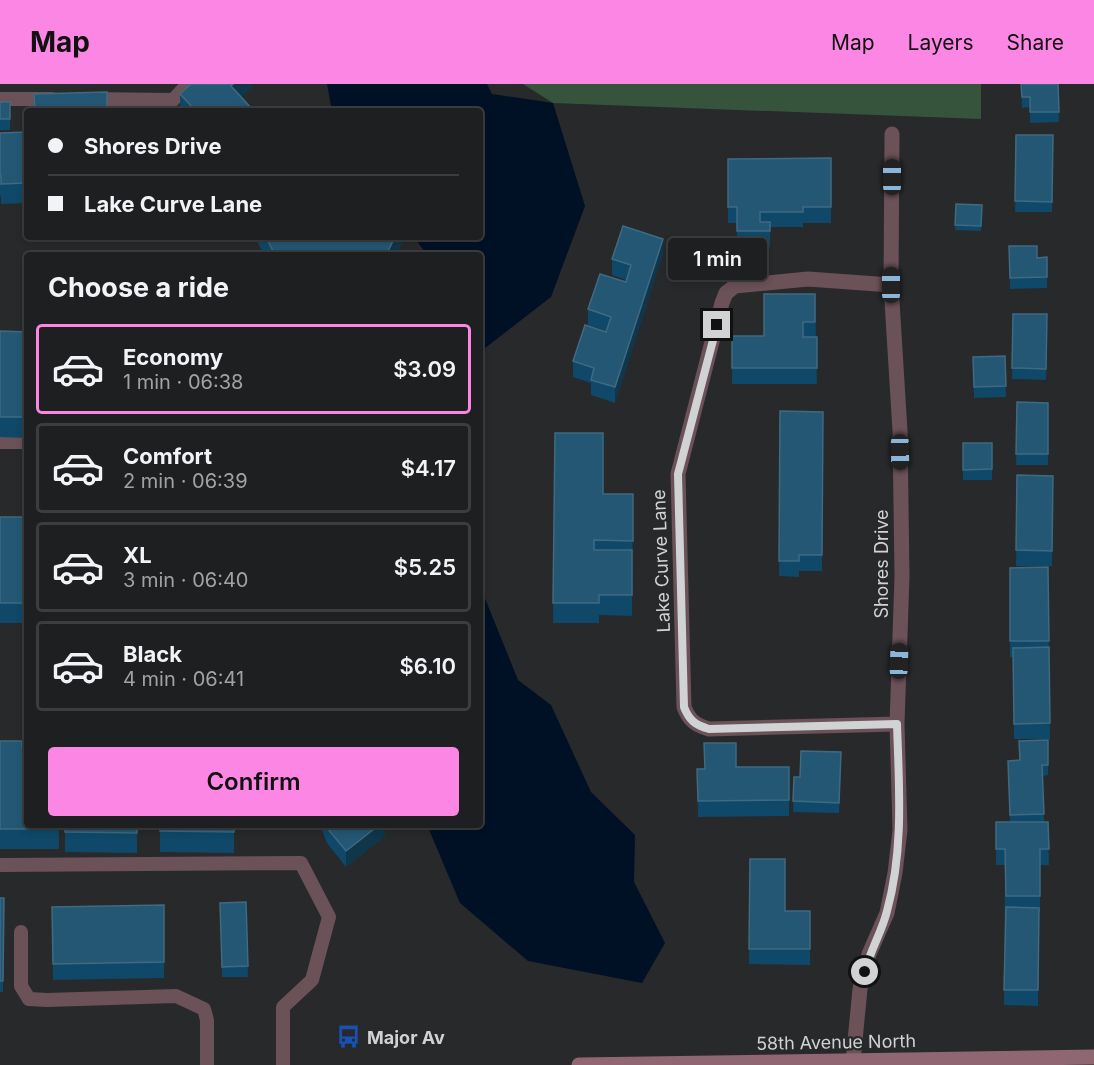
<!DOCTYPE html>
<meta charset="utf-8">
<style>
:root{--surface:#1d1f20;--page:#2a2c2d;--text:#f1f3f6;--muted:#a0a2a5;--line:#3b3d3e;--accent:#fc86e4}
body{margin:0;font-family:Inter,sans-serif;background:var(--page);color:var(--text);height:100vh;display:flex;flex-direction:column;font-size:22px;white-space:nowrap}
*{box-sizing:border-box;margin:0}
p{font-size:20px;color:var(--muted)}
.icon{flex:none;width:33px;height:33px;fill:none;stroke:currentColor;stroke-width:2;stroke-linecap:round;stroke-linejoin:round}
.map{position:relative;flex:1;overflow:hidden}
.details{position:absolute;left:24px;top:168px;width:459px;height:576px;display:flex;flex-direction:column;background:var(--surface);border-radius:6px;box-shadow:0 3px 9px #0003,0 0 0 2px var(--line)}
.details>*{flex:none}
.banner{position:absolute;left:24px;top:24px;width:459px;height:132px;border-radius:6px;box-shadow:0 3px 9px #0003,0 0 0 2px var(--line);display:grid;align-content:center;height:132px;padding:0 24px;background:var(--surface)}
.end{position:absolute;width:27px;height:27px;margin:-14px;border:8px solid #d1d2d3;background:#111;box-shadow:0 0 0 3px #111}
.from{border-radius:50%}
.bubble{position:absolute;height:42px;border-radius:6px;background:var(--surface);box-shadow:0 3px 9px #0003,0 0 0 2px var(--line);font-size:20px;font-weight:600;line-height:42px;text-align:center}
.car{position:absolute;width:18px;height:36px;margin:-18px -9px;border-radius:8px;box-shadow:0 0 4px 2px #0007;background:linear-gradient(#222 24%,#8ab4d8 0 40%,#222 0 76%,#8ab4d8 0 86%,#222 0)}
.banner b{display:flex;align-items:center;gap:21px;height:57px;font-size:22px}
.banner b+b{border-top:2px solid var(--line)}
.banner i{width:15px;height:15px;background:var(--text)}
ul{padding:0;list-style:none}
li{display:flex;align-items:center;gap:18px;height:90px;margin:0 12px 9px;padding:0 12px;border:3px solid var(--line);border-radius:6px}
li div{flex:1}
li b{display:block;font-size:22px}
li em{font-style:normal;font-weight:600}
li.active{border-color:var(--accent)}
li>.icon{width:54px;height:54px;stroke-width:1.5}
h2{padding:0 24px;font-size:27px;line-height:72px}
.action{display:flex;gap:12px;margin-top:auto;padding:12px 24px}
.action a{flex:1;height:69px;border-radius:6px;background:var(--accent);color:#111;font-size:24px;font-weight:600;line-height:69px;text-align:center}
header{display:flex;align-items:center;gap:36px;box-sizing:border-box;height:84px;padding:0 30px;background:var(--accent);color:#111}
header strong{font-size:28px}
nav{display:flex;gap:33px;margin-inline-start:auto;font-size:21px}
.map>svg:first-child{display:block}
</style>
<header>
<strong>Map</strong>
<nav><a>Map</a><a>Layers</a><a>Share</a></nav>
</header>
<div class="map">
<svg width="1094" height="981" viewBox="0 0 1094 981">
<rect width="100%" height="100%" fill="#27292b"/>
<path fill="#36533b" d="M523 0H981V35L553 19Z"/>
<path fill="#001125" d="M327 0H487L492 10 553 19 585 122 551 213 480 268V171H427L414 153H480V27H332Z
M480 502 518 596 551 621 591 708 635 751 634 798 665 859 642 899 528 877 460 819 427 741H480Z"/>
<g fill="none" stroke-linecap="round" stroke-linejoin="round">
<path stroke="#6b5158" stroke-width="14" d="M0 15H52
M89 15 173 16 188 0
M0 358H27
M0 781 301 779 329 833 312 896 283 923V981
M21 848V902L29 915 47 916 176 912 204 925 207 936V981"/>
<path stroke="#6b5158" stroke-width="15" d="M891 201 808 195 735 202 726 209 722 219 678 390 684 623C689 636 695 641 709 645L897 640
M853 977 860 905 869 870 887 829 895 789 900 746 897 640 902 492 900 347 891 201 892 50"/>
<path stroke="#906672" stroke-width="15" d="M579 981 1094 973"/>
</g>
<path fill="#0f4868" d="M252 0V3L241 13 254 27H180V10Z
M1021 0H1058L1059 38 1030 39V23L1022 24Z
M0 18H10V46H0Z
M27 48V119L1 120V112L0 113V49Z
M1016 51H1053L1052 128H1015Z
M831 74V139H803V143H770V163H737V139H728V75Z
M956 120 982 121 981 147 955 146Z
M255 153H405L396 171H264Z
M1009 162 1037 174 1047 173V204L1010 205Z
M663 170 615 319 591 311V299L573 293V277L606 247 588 241V225L626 198V196L612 191V175Z
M815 210 817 300H732V252H764Z
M1013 230H1047L1046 296 1012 295Z
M0 247 27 248V354L0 353Z
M1005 272 1006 313 974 314 973 273Z
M1017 318 1048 319V381H1016Z
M780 327 823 328 822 487H799V493L779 492Z
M555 349 603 410H633L632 532 599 531V539H553Z
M963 359H992V396H963Z
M1017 391 1053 392 1052 482H1016Z
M0 433H27V539H0Z
M1048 483 1050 655H1014L1013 573H1010V484Z
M1048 656V691L1043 692 1044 738H1048L1049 781H1040V828H1039L1038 922 1004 921 1005 781H996V738H1010L1008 677 1019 676Z
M0 657 27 741H59V765H0Z
M841 679 839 729 793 728 794 693H800Z
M736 683H789V732L698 733 697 685Z
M65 741H137V769L65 768Z
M160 741H234V769L160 768Z
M320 741H385V752L346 783 327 759Z
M750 775 785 827H810V881L749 880Z
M0 814H4L3 908H0Z
M246 818 248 893H222L220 819Z
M164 821V894L53 896 52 823Z"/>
<path fill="#10364b" d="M233 0H252V3L231 23V2Z
M395 153H405L396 171H386Z
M663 155V170L615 319V303Z
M379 741H385V752L346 783V767Z"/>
<path fill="#245774" stroke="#3f6a82" stroke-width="1.5" d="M191 0H233L231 2 254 27H196L180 10Z
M1021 0H1058L1059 28H1030V13H1022Z
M107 8V27H35L34 10Z
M0 18H10V35H0Z
M27 48V99L1 100V92H0V49Z
M1016 51H1053L1052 118 1015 117Z
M831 74V123H803V128H760V138H770V147H737V123H728V75Z
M956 120 982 121 981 142 955 141Z
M623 142 663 155 615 303 591 296 594 284 573 277 585 241 606 248 611 233 588 225 600 190 626 198 631 181 612 175Z
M266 153H395L386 171H275Z
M1009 162H1037V174L1047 173V193L1010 194Z
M764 210H815V238H803V253H817V284H732V252H764Z
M1013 230H1047L1046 285 1012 284Z
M0 247 27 248V333H0Z
M1005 272 1006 302 974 303 973 273Z
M1017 318 1048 319V370H1016Z
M780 327 823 328 822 471H799V477H779Z
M555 349H603V410H633V457L594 456V466H632V511H599V519H553Z
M963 359H992V385L963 386Z
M1017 391 1053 392 1052 467 1016 466Z
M0 433H27V519H0Z
M1048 483 1049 557H1010V484Z
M1049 563 1050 639 1014 640 1013 564Z
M1048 656V681H1042L1044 730 1010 731 1008 677 1020 676 1019 657Z
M0 657H22V663H27V741H59V745H0Z
M704 659H736V683H789V716L698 717 697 685H705Z
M801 667 841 668 839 719 793 717 794 693H800Z
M996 738H1048L1049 765H1040V812H1006L1005 765H996Z
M65 741H137V749L65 748Z
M160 741H234V748L160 747Z
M326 741H379L346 767 327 744Z
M750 775H785V827H810V865H749Z
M0 814H4L3 897H0Z
M246 818 248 882 222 883 220 819Z
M164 821V878L53 880 52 823Z
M1006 823 1039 824 1038 906H1004Z"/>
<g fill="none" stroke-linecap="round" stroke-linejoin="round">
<path stroke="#d1d2d3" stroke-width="8" d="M717 241 678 390 684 623C689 636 695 641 709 645L897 640C899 702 904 766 887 827 882 848 870 866 865 888"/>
</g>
<defs>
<symbol id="bus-bare" viewBox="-9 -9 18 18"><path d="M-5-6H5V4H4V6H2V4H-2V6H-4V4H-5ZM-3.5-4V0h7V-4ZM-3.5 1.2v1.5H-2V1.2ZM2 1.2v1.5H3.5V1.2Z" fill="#1a4fb4" stroke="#27292b" stroke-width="2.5" paint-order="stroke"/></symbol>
</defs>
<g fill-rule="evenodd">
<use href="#bus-bare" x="332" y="936" width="33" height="33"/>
</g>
<g text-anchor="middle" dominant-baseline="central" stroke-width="4.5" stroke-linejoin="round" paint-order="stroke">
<g font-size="18" fill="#d1d2d3" stroke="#27292b">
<text transform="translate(661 477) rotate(-92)">Lake Curve Lane</text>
<text transform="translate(881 480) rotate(-90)">Shores Drive</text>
<text transform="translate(836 958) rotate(-1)">58th Avenue North</text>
</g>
<g font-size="18" font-weight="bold" fill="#d1d2d3" stroke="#27292b" text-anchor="start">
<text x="367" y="953">Major Av</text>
</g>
</g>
</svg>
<i class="end from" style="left:865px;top:888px"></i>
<i class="end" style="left:717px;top:241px"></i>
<div class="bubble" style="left:668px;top:154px;width:99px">1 min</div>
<i class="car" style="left:892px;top:93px;rotate:0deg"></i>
<i class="car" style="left:891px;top:201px;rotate:0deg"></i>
<i class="car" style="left:900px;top:368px;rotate:179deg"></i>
<i class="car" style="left:899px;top:577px;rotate:2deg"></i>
<div class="banner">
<b><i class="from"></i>Shores Drive</b>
<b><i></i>Lake Curve Lane</b>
</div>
<section class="details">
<h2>Choose a ride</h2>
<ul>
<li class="active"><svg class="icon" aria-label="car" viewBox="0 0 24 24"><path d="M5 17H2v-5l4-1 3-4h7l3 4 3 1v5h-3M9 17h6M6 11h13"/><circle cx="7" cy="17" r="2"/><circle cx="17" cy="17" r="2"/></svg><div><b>Economy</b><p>1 min · 06:38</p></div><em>$3.09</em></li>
<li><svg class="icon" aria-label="car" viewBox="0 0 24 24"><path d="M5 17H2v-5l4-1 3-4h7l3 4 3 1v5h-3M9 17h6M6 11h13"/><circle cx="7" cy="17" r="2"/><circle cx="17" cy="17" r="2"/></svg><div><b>Comfort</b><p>2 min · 06:39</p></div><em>$4.17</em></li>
<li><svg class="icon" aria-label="car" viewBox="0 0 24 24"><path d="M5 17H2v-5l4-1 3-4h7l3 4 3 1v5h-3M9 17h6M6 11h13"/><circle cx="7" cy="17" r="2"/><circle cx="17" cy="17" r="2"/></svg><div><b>XL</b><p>3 min · 06:40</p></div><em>$5.25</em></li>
<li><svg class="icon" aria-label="car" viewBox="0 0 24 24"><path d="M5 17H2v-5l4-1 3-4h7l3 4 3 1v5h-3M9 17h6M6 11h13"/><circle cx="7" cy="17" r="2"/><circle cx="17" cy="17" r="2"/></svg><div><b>Black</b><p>4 min · 06:41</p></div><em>$6.10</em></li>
</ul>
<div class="action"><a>Confirm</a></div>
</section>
</div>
